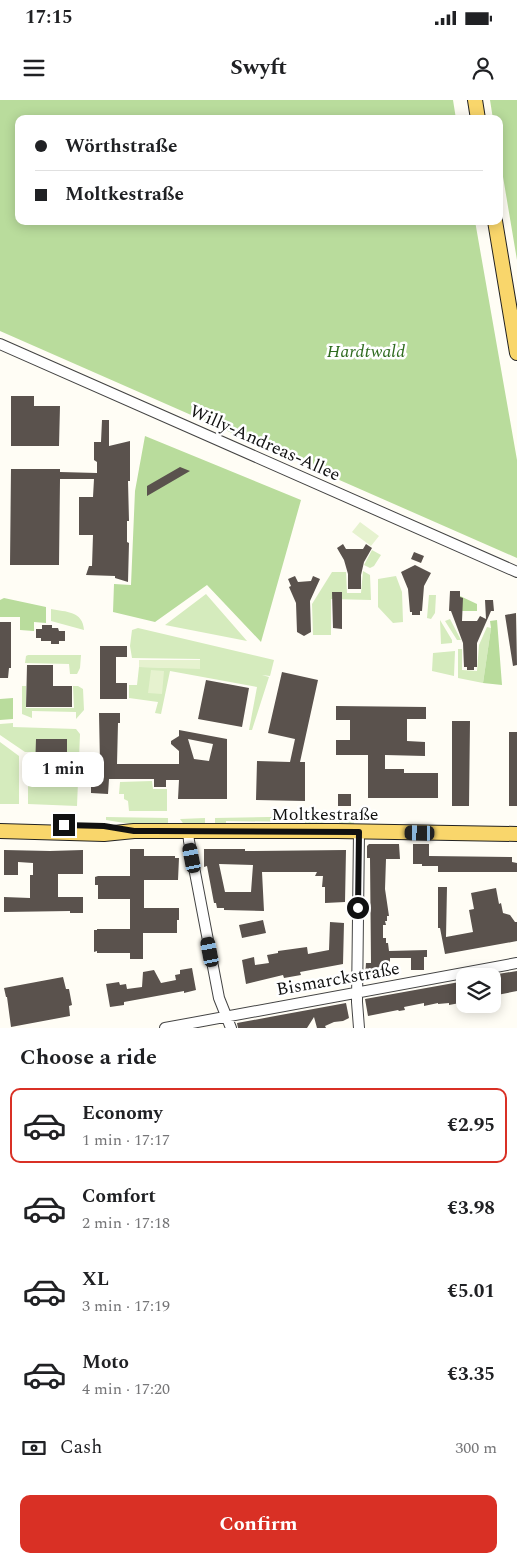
<!DOCTYPE html>
<meta charset="utf-8">
<style>
:root{--surface:#fff;--page:#f6f6f6;--text:#202124;--muted:#757577;--line:#e0e0e0;--accent:#d93025}
body{margin:0;font-family:Spectral,serif;background:var(--page);color:var(--text);height:100vh;display:flex;flex-direction:column;font-size:19px;white-space:nowrap}
*{box-sizing:border-box;margin:0}
p{font-size:16px;color:var(--muted)}
.icon{flex:none;width:28px;height:28px;fill:none;stroke:currentColor;stroke-width:2;stroke-linecap:round;stroke-linejoin:round}
.map{position:relative;height:928px;overflow:hidden}
.drawer{display:flex;flex-direction:column;background:var(--surface);flex:1}
.drawer>*{flex:none}
.hud{position:absolute;left:15px;top:15px;width:488px;height:110px;border-radius:10px;box-shadow:0 2px 12px #0003;display:grid;align-content:center;height:110px;padding:0 20px;background:var(--surface)}
.controls{position:absolute;left:456px;top:868px;display:grid;gap:10px}
.controls a{display:grid;place-items:center;width:45px;height:45px;border-radius:10px;background:var(--surface);box-shadow:0 2px 12px #0003;font-size:25px}
.end{position:absolute;width:22px;height:22px;margin:-11px;border:6px solid #111;background:#fff;box-shadow:0 0 0 2px #fff}
.from{border-radius:50%}
.bubble{position:absolute;height:35px;border-radius:10px;background:var(--surface);box-shadow:0 2px 12px #0003;font-size:16px;font-weight:700;line-height:35px;text-align:center}
.car{position:absolute;width:15px;height:30px;margin:-15px -8px;border-radius:6px;box-shadow:0 0 4px 1px #0007;background:linear-gradient(#222 24%,#8ab4d8 0 40%,#222 0 76%,#8ab4d8 0 86%,#222 0)}
.hud b{display:flex;align-items:center;gap:18px;height:48px;font-size:19px}
.hud b+b{border-top:1px solid var(--line)}
.hud i{width:12px;height:12px;background:var(--text)}
ul{padding:0;list-style:none}
li{display:flex;align-items:center;gap:15px;height:75px;margin:0 10px 8px;padding:0 10px;border:2px solid transparent;border-radius:10px}
li div{flex:1}
li b{display:block;font-size:19px}
li em{font-style:normal;font-weight:700}
li.on{border-color:var(--accent)}
li>.icon{width:45px;height:45px;stroke-width:1.5}
h2{padding:0 20px;font-size:22px;line-height:60px}
.pay{display:flex;align-items:center;gap:12px;height:55px;padding:0 20px;font-size:19px}
.pay p{margin-inline-start:auto}
.cta{display:flex;gap:10px;margin-top:auto;padding:10px 20px}
.cta a{flex:1;height:58px;border-radius:10px;background:var(--accent);color:#fff;font-size:20px;font-weight:700;line-height:58px;text-align:center}
.status{display:flex;justify-content:space-between;align-items:center;height:35px;padding:0 25px;background:var(--surface);direction:ltr}
.status svg{height:14px;fill:currentColor}
header{display:flex;justify-content:space-between;align-items:center;height:65px;padding:0 20px;background:var(--surface);font-size:22px;font-weight:700}
.map>svg:first-child{display:block}
</style>
<div class="status"><b>17:15</b><svg viewBox="0 0 49 12"><path d="M0 12V9h3v3zM5 12V6h3v6zM10 12V3h3v9zM15 12V0h3v12zM26 1h20v11H26zM47 4h2v5h-2z"/></svg></div>
<header><svg class="icon" aria-label="menu" viewBox="0 0 24 24"><path d="M4 6h16M4 12h16M4 18h16"/></svg>Swyft<svg class="icon" aria-label="person" viewBox="0 0 24 24"><circle cx="12" cy="8" r="4"/><path d="M4 21q1-7 8-7t8 7"/></svg></header>
<div class="map">
<svg width="517" height="928" viewBox="0 0 517 928">
<rect width="100%" height="100%" fill="#fffdf5"/>
<path fill="#d5ebbd" d="M372 450 381 455 374 466 370 468 364 465Z
M363 471 370 475 371 500 331 499V535H313L312 504 332 472H346L347 493H361Z
M396 476 402 492 403 522 393 523 378 507V479Z
M206 494 247 541 165 525Z
M429 495H436L435 513 431 519 427 518Z
M51 509C66 512 83 511 84 530L51 521Z
M450 519 461 540H457L445 521Z
M440 520 452 540V543L441 544Z
M487 527 491 528 483 583 458 578V549H462V570L477 571 479 545Z
M138 528 274 560 270 576 262 575 269 577 252 630H249L257 587 170 571 161 614 155 613 158 602 129 598V585H137L139 567 200 568V559L132 558 130 546 132 530Z
M455 551 454 576 432 571 433 553Z
M28 555H81L80 568 77 574H70L69 564 25 563 26 556Z
M22 586H26V608H74L73 586H78L83 589 84 610 76 619V612L32 611V618L22 614Z
M13 623V627L76 629 80 634 77 706 28 704V661H35L36 670H66L67 639H36V652H25L0 635V624Z
M0 642 19 656V704H0Z
M152 681 153 689H167V711H129L128 701 124 699V694H119L120 682Z
M339 714H354V724H339Z
M325 716 326 722 305 725V722L226 721V727H215V718Z
M106 717 168 718V726L137 725 106 720Z
M205 718V726H185L180 719Z"/>
<path fill="#b9dc9c" d="M0 0H453L456 19H19V121H475L517 360V458L0 231Z
M490 0H517V160L499 53V19H493Z
M145 336 301 400 261 542 207 485 155 522 113 512 114 484 131 485 135 391Z
M460 496 477 504V511H459Z
M4 498 46 507V523L34 522V531L20 530V517H0V500Z
M497 520 502 585 483 583 491 528 490 521Z
M13 598V619L0 620V599Z"/>
<path fill="#e6f2cf" d="M360 422 379 436 371 446 352 432Z
M139 560H200V569L139 567Z
M151 570 164 571 162 594 148 593Z"/>
<path fill="#5a524d" fill-rule="evenodd" d="M11 296H34V306H60L59 346H11Z
M102 320H109V346L130 341V381H128L129 421H127V442L129 443 128 482 115 478V476L86 475 89 466H92L93 435H79V397H93L94 379H60L59 465H10L11 369H60V372L97 373V362L94 360V342H101Z
M180 367 190 371 147 396V386Z
M343 444 346 449H363L366 444 372 448 364 462 361 475V489H348V474L344 460 337 448Z
M414 452 424 456 421 463 411 459Z
M415 465 431 473 424 486 422 511H420V515H412V512H410L408 489 401 472Z
M295 476 298 482 311 481 313 476 320 479 310 501 311 532 304 536 297 532 296 503 289 487 291 486 288 479Z
M450 491H460V497L463 498 462 521H477L480 516 486 519 485 500H493L494 511H491L477 543V567H474V570H467V567H464L463 543 451 511H449Z
M332 492H342V529L333 528Z
M516 513 517 565 513 566 505 515Z
M0 522H11V568H9L8 578H0Z
M42 525H52V528H58L59 531H65V541H59V544H51V541H41V538H36V529H42Z
M100 546H127V557H116V583H127V599H100Z
M27 565H53V586H72V607H26Z
M282 572 318 580 300 662H305V701L256 700 257 661 290 662 295 639 268 633Z
M206 580 249 588 242 627 198 619Z
M336 606 426 607V619H407V641L425 642V656L385 655V669H404V673H438V698H368V655H336V640H350V620H336Z
M99 613H120V623H118L117 664H179V651L171 644V641L179 636V630L227 639V699H178L179 680H166V687H154V679H109L108 694 91 693V664H100ZM188 639 213 644 209 661 194 659Z
M452 621H470L469 706H452Z
M509 632H517V706H509Z
M36 639H67V670H35Z
M338 694H351V706H338Z
M369 744H399L400 759H386L385 789 389 816H387V821H385L386 825H383V838H386V843H388L389 851 427 850V857H424V870H411V858H390V871L386 870V877H365L366 863H371L370 758H367V746Z
M413 744H429V756L512 757V762L517 763V772H438V766H422V764H413Z
M130 749H144V756H175V758H179L178 780H144V808H179V820H177V833H143V859H130V853H97V851L94 852V830H97V829H130V799H98V785H95V777L98 776H130Z
M204 749H245V751L346 750 345 802 325 803V787H322L323 776H315L317 772H262L264 811 224 810V808H217L216 803H214L207 766 204 767ZM219 764 253 765 251 792H225Z
M4 750 50 751 83 750V774H58V797H83V813H70V811L4 812V797L30 798V775H33V763L18 762V775H4Z
M438 787H447L446 837 473 832 469 810 474 809 471 793 496 788 499 804 501 803 503 813 510 815 515 822H517V841L445 854 440 828H438Z
M263 820 266 833 242 838 239 825Z
M330 822 344 823 343 864 300 872 301 875 284 878 283 875 246 884 242 860 254 857 255 865 269 863 267 855 278 853V851L307 847 308 854 329 850Z
M192 868 196 890 184 893V891L124 902V905L110 907 106 884 119 882 120 885 126 884 127 889 142 887 143 872 154 870 161 883 176 880 175 875 180 874V870Z
M517 871V891L492 896V875Z
M63 877 66 889H69L72 905 69 906 70 916 11 927 7 897H6L4 888Z
M465 881V902L449 905V903L438 904V903L424 906V903L404 907 405 910 399 911 398 910 368 916 365 899Z
M346 903 349 918 343 921 334 922 325 926 326 928H317L314 917 307 928H238L237 923Z"/>
<g fill="none" stroke-linecap="round" stroke-linejoin="round">
<defs>
<path id="minor" d="M0 244 517 472
M188 731 189 741 219 898 231 928
M165 928 517 863
M359 928 357 902 359 732"/>
<path id="major" d="M475 0 478 19
M495 121 517 253
M0 731 104 734 134 731H337L517 734"/>
</defs>
<use href="#minor" stroke="#444" stroke-width="12"/>
<use href="#major" stroke="#222" stroke-width="16"/>
<use href="#minor" stroke="#fff" stroke-width="10"/>
<use href="#major" stroke="#f9d66b" stroke-width="14"/>
</g>
<g fill="none" stroke-linecap="round" stroke-linejoin="round">
<path stroke="#111" stroke-width="6" d="M64 725 104 726 134 731H153L359 732 358 808"/>
</g>
<g text-anchor="middle" dominant-baseline="central" stroke-width="5" stroke-linejoin="round" paint-order="stroke">
<g font-size="18" font-style="italic" fill="#2f6b1f" stroke="#fff">
<text x="366" y="251">Hardtwald</text>
</g>
<g font-size="18" fill="#111" stroke="#fff">
<text transform="translate(265 343) rotate(24)">Willy-Andreas-Allee</text>
<text x="325" y="714">Moltkestraße</text>
<text transform="translate(338 879) rotate(-10)">Bismarckstraße</text>
</g>
</g>
</svg>
<div class="controls">
<a><svg class="icon" aria-label="layers" viewBox="0 0 24 24"><path d="M12 4l9 5-9 5-9-5zM3 14l9 5 9-5"/></svg></a>
</div>
<i class="end from" style="left:358px;top:808px"></i>
<i class="end" style="left:64px;top:725px"></i>
<div class="bubble" style="left:22px;top:652px;width:82px">1 min</div>
<i class="car" style="left:420px;top:733px;rotate:271deg"></i>
<i class="car" style="left:192px;top:758px;rotate:349deg"></i>
<i class="car" style="left:210px;top:852px;rotate:349deg"></i>
<div class="hud">
<b><i class="from"></i>Wörthstraße</b>
<b><i></i>Moltkestraße</b>
</div>
</div>
<section class="drawer">
<h2>Choose a ride</h2>
<ul>
<li class="on"><svg class="icon" aria-label="car" viewBox="0 0 24 24"><path d="M5 17H2v-5l4-1 3-4h7l3 4 3 1v5h-3M9 17h6M6 11h13"/><circle cx="7" cy="17" r="2"/><circle cx="17" cy="17" r="2"/></svg><div><b>Economy</b><p>1 min · 17:17</p></div><em>€2.95</em></li>
<li><svg class="icon" aria-label="car" viewBox="0 0 24 24"><path d="M5 17H2v-5l4-1 3-4h7l3 4 3 1v5h-3M9 17h6M6 11h13"/><circle cx="7" cy="17" r="2"/><circle cx="17" cy="17" r="2"/></svg><div><b>Comfort</b><p>2 min · 17:18</p></div><em>€3.98</em></li>
<li><svg class="icon" aria-label="car" viewBox="0 0 24 24"><path d="M5 17H2v-5l4-1 3-4h7l3 4 3 1v5h-3M9 17h6M6 11h13"/><circle cx="7" cy="17" r="2"/><circle cx="17" cy="17" r="2"/></svg><div><b>XL</b><p>3 min · 17:19</p></div><em>€5.01</em></li>
<li><svg class="icon" aria-label="car" viewBox="0 0 24 24"><path d="M5 17H2v-5l4-1 3-4h7l3 4 3 1v5h-3M9 17h6M6 11h13"/><circle cx="7" cy="17" r="2"/><circle cx="17" cy="17" r="2"/></svg><div><b>Moto</b><p>4 min · 17:20</p></div><em>€3.35</em></li>
</ul>
<div class="pay"><svg class="icon" aria-label="cash" viewBox="0 0 24 24"><path d="M3 7h18v10H3z"/><circle cx="12" cy="12" r="2"/></svg>Cash<p>300 m</p></div>
<div class="cta"><a>Confirm</a></div>
</section>
